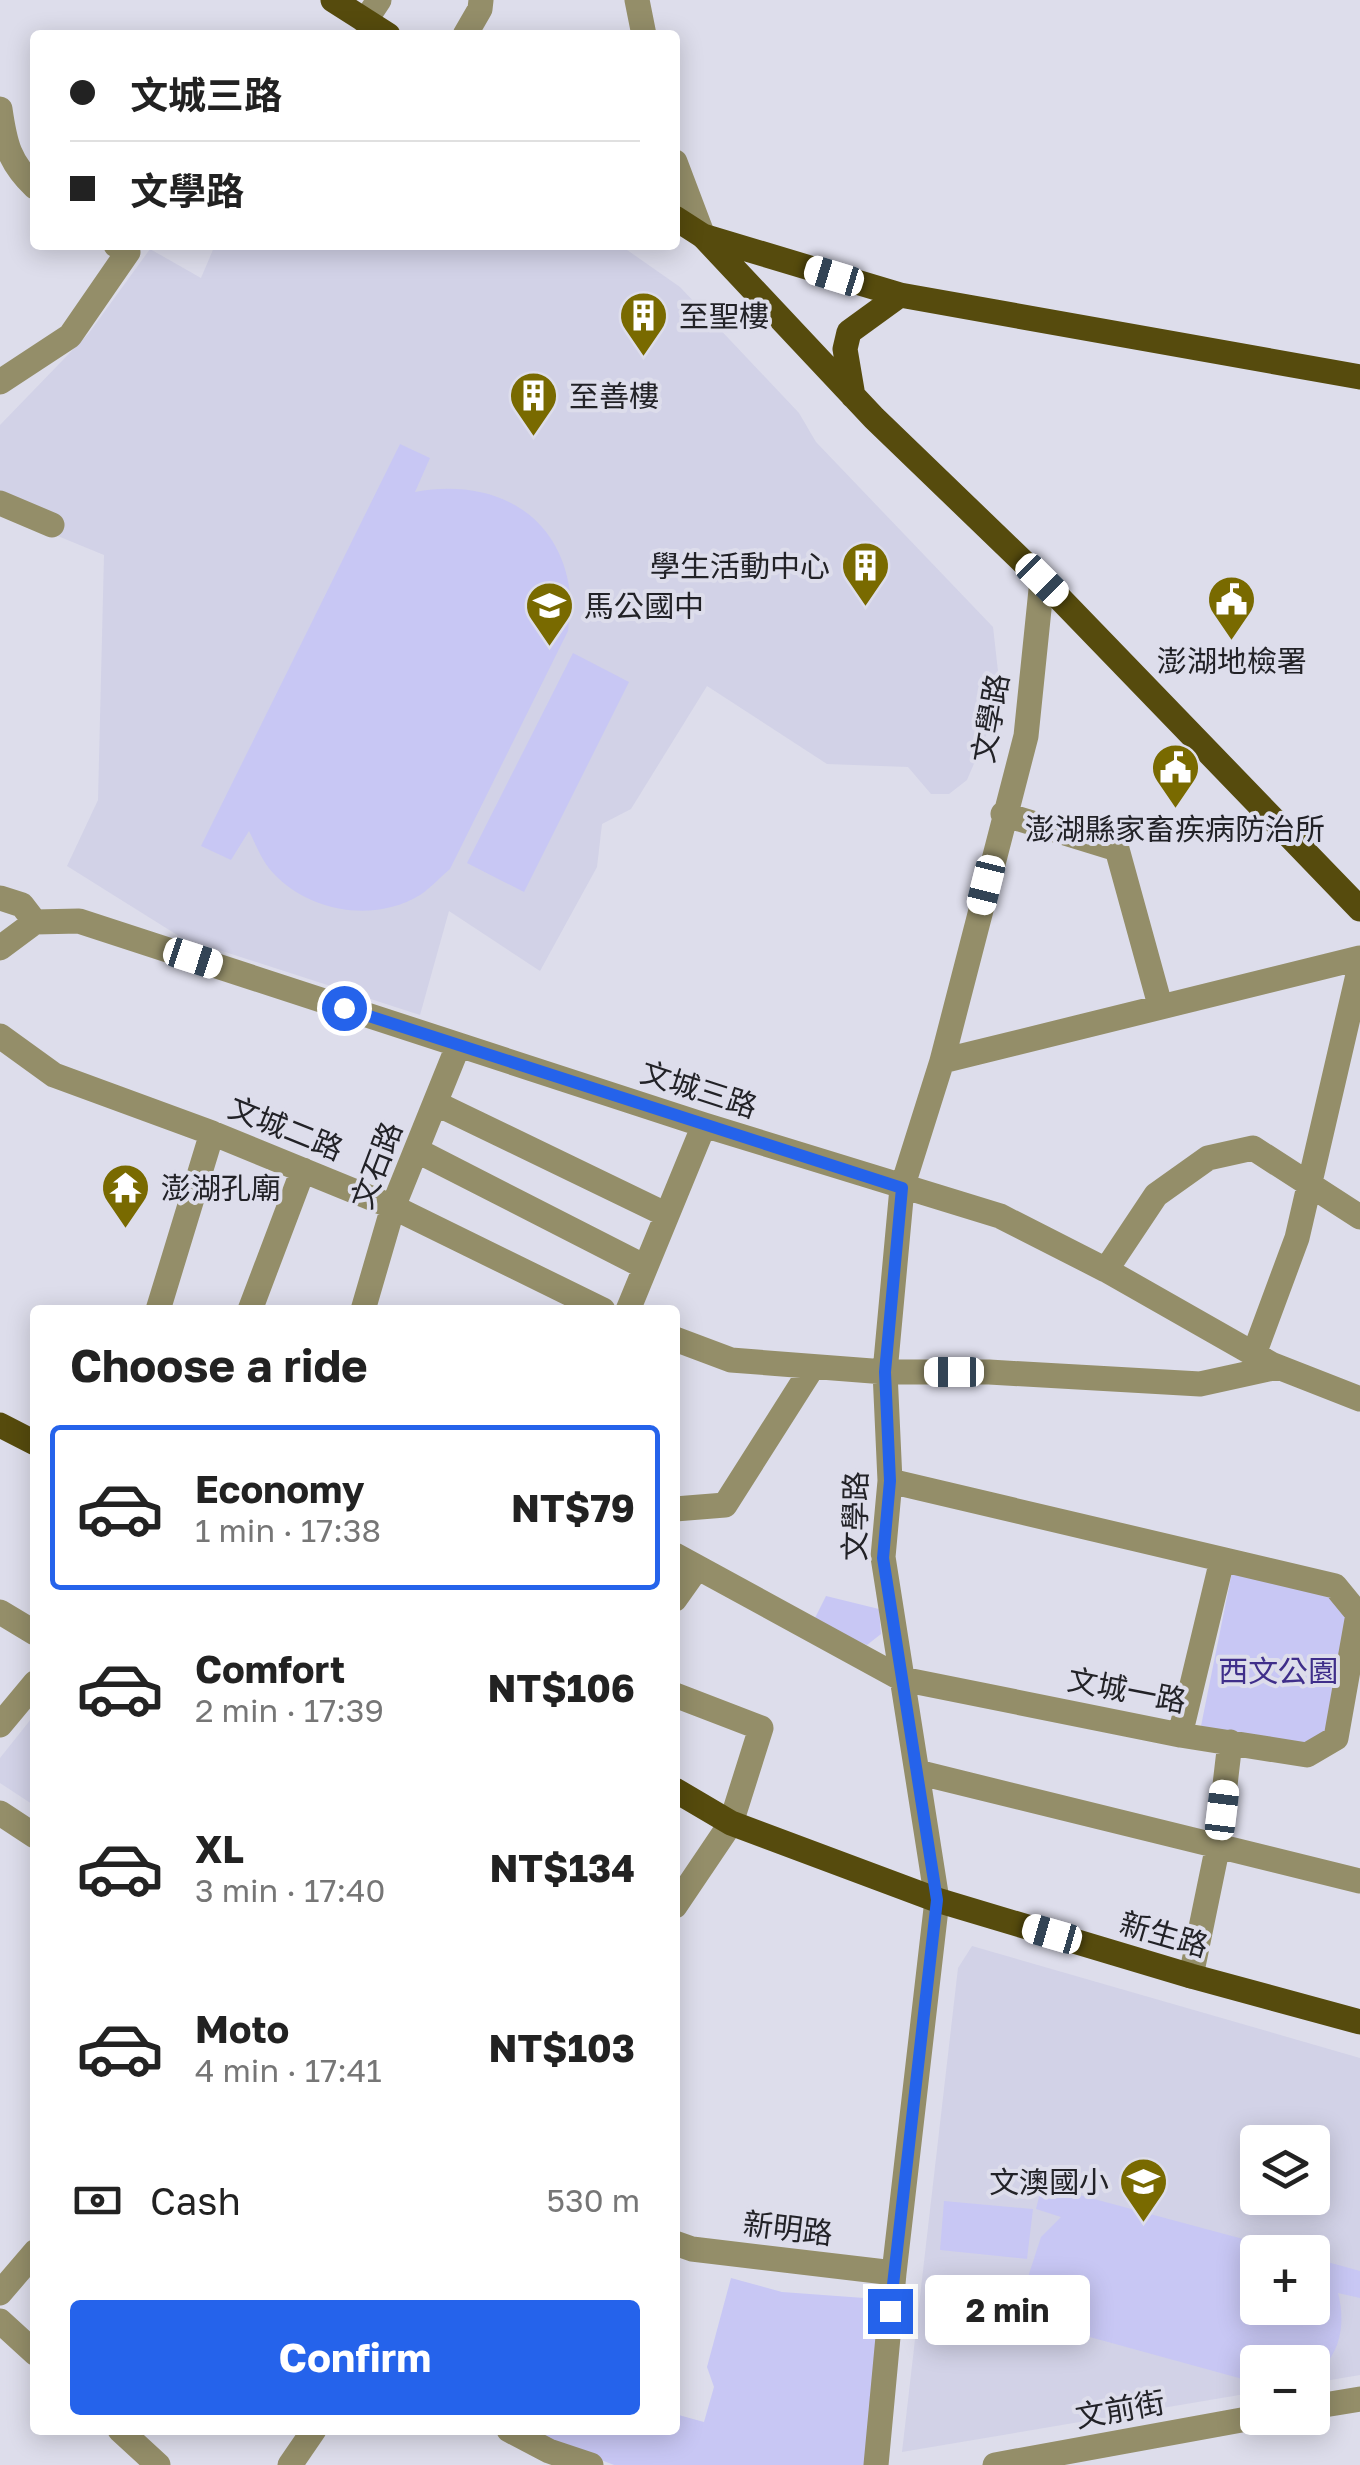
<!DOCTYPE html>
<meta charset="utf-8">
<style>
:root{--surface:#fff;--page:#f6f6f6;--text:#222;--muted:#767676;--line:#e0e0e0;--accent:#2563eb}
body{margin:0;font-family:"Golos Text","Noto Sans TC",sans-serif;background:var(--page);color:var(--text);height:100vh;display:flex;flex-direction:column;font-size:38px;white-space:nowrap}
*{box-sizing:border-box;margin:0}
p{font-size:32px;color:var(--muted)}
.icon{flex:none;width:55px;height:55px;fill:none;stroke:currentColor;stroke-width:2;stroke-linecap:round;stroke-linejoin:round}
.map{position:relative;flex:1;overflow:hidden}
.panel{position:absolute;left:30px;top:1305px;width:650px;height:1130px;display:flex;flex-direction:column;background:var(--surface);border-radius:10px;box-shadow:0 5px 25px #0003}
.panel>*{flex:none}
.banner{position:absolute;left:30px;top:30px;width:650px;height:220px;border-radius:10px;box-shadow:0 5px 25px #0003;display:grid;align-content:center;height:220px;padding:0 40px;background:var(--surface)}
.buttons{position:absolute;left:1240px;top:2125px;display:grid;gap:20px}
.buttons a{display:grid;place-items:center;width:90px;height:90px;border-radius:10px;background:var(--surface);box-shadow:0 5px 25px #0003;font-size:50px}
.end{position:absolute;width:45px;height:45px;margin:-22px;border:12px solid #2563eb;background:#fff;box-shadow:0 0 0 5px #fff}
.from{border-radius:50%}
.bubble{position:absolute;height:70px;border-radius:10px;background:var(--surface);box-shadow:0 5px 25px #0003;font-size:32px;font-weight:700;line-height:70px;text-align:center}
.car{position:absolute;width:30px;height:60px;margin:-30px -15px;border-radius:12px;box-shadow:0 0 8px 2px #0007;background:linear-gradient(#fff 24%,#345 0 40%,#fff 0 76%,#345 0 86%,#fff 0)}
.banner b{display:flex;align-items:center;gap:35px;height:95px;font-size:38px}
.banner b+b{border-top:2px solid var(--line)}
.banner i{width:25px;height:25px;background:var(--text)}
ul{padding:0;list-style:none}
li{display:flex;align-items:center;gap:30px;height:165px;margin:0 20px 15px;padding:0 20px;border:5px solid transparent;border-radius:10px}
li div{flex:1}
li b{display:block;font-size:38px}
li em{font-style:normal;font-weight:700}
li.on{border-color:var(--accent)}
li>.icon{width:90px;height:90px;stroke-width:1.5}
h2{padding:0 40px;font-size:45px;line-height:120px}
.pay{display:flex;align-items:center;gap:25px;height:110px;padding:0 40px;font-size:38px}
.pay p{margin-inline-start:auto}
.primary-button{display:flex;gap:20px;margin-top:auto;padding:20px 40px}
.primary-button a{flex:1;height:115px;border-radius:10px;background:var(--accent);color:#fff;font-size:40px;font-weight:700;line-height:115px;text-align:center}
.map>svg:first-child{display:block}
</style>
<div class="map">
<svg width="1360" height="2465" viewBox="0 0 1360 2465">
<rect width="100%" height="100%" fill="#ddddeb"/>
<path fill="#d2d2e7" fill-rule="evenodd" d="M215 245H620L680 287 799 413 816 442 993 627 998 671 994 717 967 780 949 794H931L908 767 827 764 707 686 631 809 602 824 597 867 540 971 449 911 420 1015 182 938 67 866 98 800 104 555 48 532 0 494V425L89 333 150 249 201 278Z
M35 1714V1806L0 1783V1758Z
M972 1946 1360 2058V2375L1313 2383 1312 2362H1258L1257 2392 902 2452 958 1968ZM1258 2142H1312V2198H1258ZM1258 2252H1312V2308H1258Z"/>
<path fill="#c8c7f4" d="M400 444 430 458 415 492C490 478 559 510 570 592 572 604 569 618 568 631L450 869C440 877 431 888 420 895 376 922 314 913 277 877 263 864 257 847 249 831L231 860 201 846Z
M573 653 629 682 524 892 467 863Z
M1232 1572 1340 1599 1353 1620 1333 1736 1308 1750 1201 1726Z
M826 1596 879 1609 881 1634 867 1645 813 1622Z
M1042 2185 1292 2252H1258V2308H1312L1313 2258 1360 2271V2298L1338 2293C1346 2323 1341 2357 1313 2375L1312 2362H1258L1257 2383 1068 2331C1046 2318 1037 2301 1028 2277L1041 2237 1061 2217 1036 2209Z
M944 2201 1033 2209 1027 2259 940 2250Z
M731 2278 782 2292 878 2299 870 2465H614L527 2431 675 2430V2414L704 2422 714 2387 707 2367Z"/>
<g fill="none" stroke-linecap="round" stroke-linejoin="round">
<path stroke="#948e69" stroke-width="25" d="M637 0 644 35
M365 21 379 0
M465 35 480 9 481 0
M0 109C5 144 9 162 35 187
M675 162 703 236
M0 382 70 336 128 252 116 245
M0 503 52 525
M1003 814 1117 849 1160 1005
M0 898 22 905 35 922
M0 948 35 922 79 921 704 1125 1000 1216 1106 1270 1273 1365 1360 1399
M0 1036 54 1075 212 1133 393 1207 603 1310
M942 1061 1360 958
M435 1103 667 1215
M416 1150 645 1267
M1106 1270 1156 1195 1208 1158 1253 1148 1360 1217
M158 1310 212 1133
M250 1310 303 1170
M363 1310 393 1207 458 1046
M628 1310 704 1125
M675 1339 731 1360 885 1372H989L1200 1384 1278 1367
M1254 1354 1297 1238 1360 966
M675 1509 725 1505 812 1368
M675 1555 902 1679 1180 1735 1307 1755 1336 1738 1358 1614 1335 1586 890 1481
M675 1599 697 1568
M0 1612 35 1633
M675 1695 761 1728 731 1823 675 1906
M0 1725 35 1683
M1180 1735 1222 1560
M917 1772 1360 1881
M0 1813 35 1836
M1191 1976 1218 1845 1230 1742
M675 2243 692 2249 894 2273
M0 2293 35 2252
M0 2321 35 2353
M1312 2407 1360 2399
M120 2430 158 2465
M509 2430 549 2451 591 2465
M290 2465 314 2430
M876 2465 894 2273 937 1900 883 1557 890 1481 885 1372 902 1188 942 1061 1026 736 1042 580
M995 2465 1258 2417"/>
<path stroke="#564b0d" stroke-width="25" d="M333 0 388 35
M675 218 703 236 874 418 1042 580 1360 909
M703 236 900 295 1360 377
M853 396 845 349 849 332 900 295
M0 1425 35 1443
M675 1790 731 1823 937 1900 1191 1976 1360 2022"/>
</g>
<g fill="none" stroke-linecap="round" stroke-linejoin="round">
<path stroke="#2563eb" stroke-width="12" d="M344 1008 902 1188 885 1372 890 1481 883 1558 937 1900 890 2311"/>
</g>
<defs>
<symbol id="building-pin" viewBox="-11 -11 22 30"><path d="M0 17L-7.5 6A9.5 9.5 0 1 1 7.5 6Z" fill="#796a00" stroke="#ddddeb"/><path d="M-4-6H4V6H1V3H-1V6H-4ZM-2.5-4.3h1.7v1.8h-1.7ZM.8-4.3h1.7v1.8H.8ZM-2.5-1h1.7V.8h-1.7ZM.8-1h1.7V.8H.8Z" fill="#fff"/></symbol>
<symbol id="civic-pin" viewBox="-11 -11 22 30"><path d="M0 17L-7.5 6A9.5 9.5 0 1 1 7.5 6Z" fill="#796a00" stroke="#ddddeb"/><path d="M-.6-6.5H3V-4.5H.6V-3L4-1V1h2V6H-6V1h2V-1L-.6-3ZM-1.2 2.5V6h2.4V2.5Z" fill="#fff"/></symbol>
<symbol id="school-pin" viewBox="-11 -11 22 30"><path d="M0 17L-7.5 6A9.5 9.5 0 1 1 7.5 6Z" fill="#796a00" stroke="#ddddeb"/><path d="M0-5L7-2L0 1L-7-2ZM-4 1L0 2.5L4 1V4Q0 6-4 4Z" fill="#fff"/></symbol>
<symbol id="temple-pin" viewBox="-11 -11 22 30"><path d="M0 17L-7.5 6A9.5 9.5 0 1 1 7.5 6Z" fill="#796a00" stroke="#ddddeb"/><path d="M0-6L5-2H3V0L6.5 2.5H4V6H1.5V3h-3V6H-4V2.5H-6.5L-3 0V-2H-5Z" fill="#fff"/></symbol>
</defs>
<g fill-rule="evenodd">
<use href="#building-pin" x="616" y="288" width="55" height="75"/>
<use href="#building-pin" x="506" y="368" width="55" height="75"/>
<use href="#building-pin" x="838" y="538" width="55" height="75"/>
<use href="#civic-pin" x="1204" y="572" width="55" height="75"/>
<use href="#school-pin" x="522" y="578" width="55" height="75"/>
<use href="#civic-pin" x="1148" y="740" width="55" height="75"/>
<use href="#temple-pin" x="98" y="1160" width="55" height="75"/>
<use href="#school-pin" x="1116" y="2154" width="55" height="75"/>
</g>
<g text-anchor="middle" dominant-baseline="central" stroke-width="8" stroke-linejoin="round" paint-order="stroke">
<g font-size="30" fill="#222227" stroke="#ddddeb" text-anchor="start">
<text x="679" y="316">至聖樓</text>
<text x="569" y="396">至善樓</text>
<text x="830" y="566" text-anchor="end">學生活動中心</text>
<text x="584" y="606">馬公國中</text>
<text x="1232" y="661" text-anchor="middle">澎湖地檢署</text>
<text x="1175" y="829" text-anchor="middle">澎湖縣家畜疾病防治所</text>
<text x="161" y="1188">澎湖孔廟</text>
<text x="1109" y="2182" text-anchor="end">文澳國小</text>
</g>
<g font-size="30" fill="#222227" stroke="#ddddeb">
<text transform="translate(990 718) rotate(-80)">文學路</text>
<text transform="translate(699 1089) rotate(18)">文城三路</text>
<text transform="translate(286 1128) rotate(22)">文城二路</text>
<text transform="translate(376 1165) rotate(-69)">文石路</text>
<text transform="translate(855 1516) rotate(-89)">文學路</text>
<text transform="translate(1127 1690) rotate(11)">文城一路</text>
<text transform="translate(1164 1934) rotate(16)">新生路</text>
<text transform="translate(788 2228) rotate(7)">新明路</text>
<text transform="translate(1120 2409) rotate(-10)">文前街</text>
</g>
<g font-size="30" fill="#3f2e8a" stroke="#ddddeb">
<text x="1278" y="1671">西文公園</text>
</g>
</g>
</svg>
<div class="buttons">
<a><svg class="icon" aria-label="layers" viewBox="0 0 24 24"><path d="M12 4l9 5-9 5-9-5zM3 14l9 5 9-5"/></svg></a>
<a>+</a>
<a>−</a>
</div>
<i class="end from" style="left:344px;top:1008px"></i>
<i class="end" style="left:890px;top:2311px"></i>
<div class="bubble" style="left:925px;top:2275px;width:165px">2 min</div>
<i class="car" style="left:834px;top:276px;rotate:287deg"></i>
<i class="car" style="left:1042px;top:580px;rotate:135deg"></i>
<i class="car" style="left:986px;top:885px;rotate:194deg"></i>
<i class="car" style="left:193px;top:958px;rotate:108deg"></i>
<i class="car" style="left:954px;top:1372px;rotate:270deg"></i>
<i class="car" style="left:1222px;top:1810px;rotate:7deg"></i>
<i class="car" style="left:1052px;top:1934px;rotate:286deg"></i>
<div class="banner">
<b><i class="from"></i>文城三路</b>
<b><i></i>文學路</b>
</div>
<section class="panel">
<h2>Choose a ride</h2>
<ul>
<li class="on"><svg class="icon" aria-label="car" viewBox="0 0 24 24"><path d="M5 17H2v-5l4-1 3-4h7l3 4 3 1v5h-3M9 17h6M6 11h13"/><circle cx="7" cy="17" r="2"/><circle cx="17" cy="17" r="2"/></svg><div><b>Economy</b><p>1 min · 17:38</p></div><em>NT$79</em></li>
<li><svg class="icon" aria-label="car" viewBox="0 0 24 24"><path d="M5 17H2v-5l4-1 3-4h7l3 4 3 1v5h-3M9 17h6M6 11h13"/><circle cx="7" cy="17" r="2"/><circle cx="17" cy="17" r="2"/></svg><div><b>Comfort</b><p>2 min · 17:39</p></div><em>NT$106</em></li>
<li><svg class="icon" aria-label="car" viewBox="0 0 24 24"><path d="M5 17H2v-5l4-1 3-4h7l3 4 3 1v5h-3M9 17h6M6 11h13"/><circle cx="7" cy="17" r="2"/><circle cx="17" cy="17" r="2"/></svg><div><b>XL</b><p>3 min · 17:40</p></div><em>NT$134</em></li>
<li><svg class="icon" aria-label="car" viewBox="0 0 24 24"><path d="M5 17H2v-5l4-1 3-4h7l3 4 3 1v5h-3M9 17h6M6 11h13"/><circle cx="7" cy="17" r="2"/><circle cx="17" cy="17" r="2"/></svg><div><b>Moto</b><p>4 min · 17:41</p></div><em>NT$103</em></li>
</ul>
<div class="pay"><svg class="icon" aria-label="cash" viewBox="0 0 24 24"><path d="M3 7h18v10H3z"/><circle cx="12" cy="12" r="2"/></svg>Cash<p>530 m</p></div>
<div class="primary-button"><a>Confirm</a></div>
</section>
</div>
